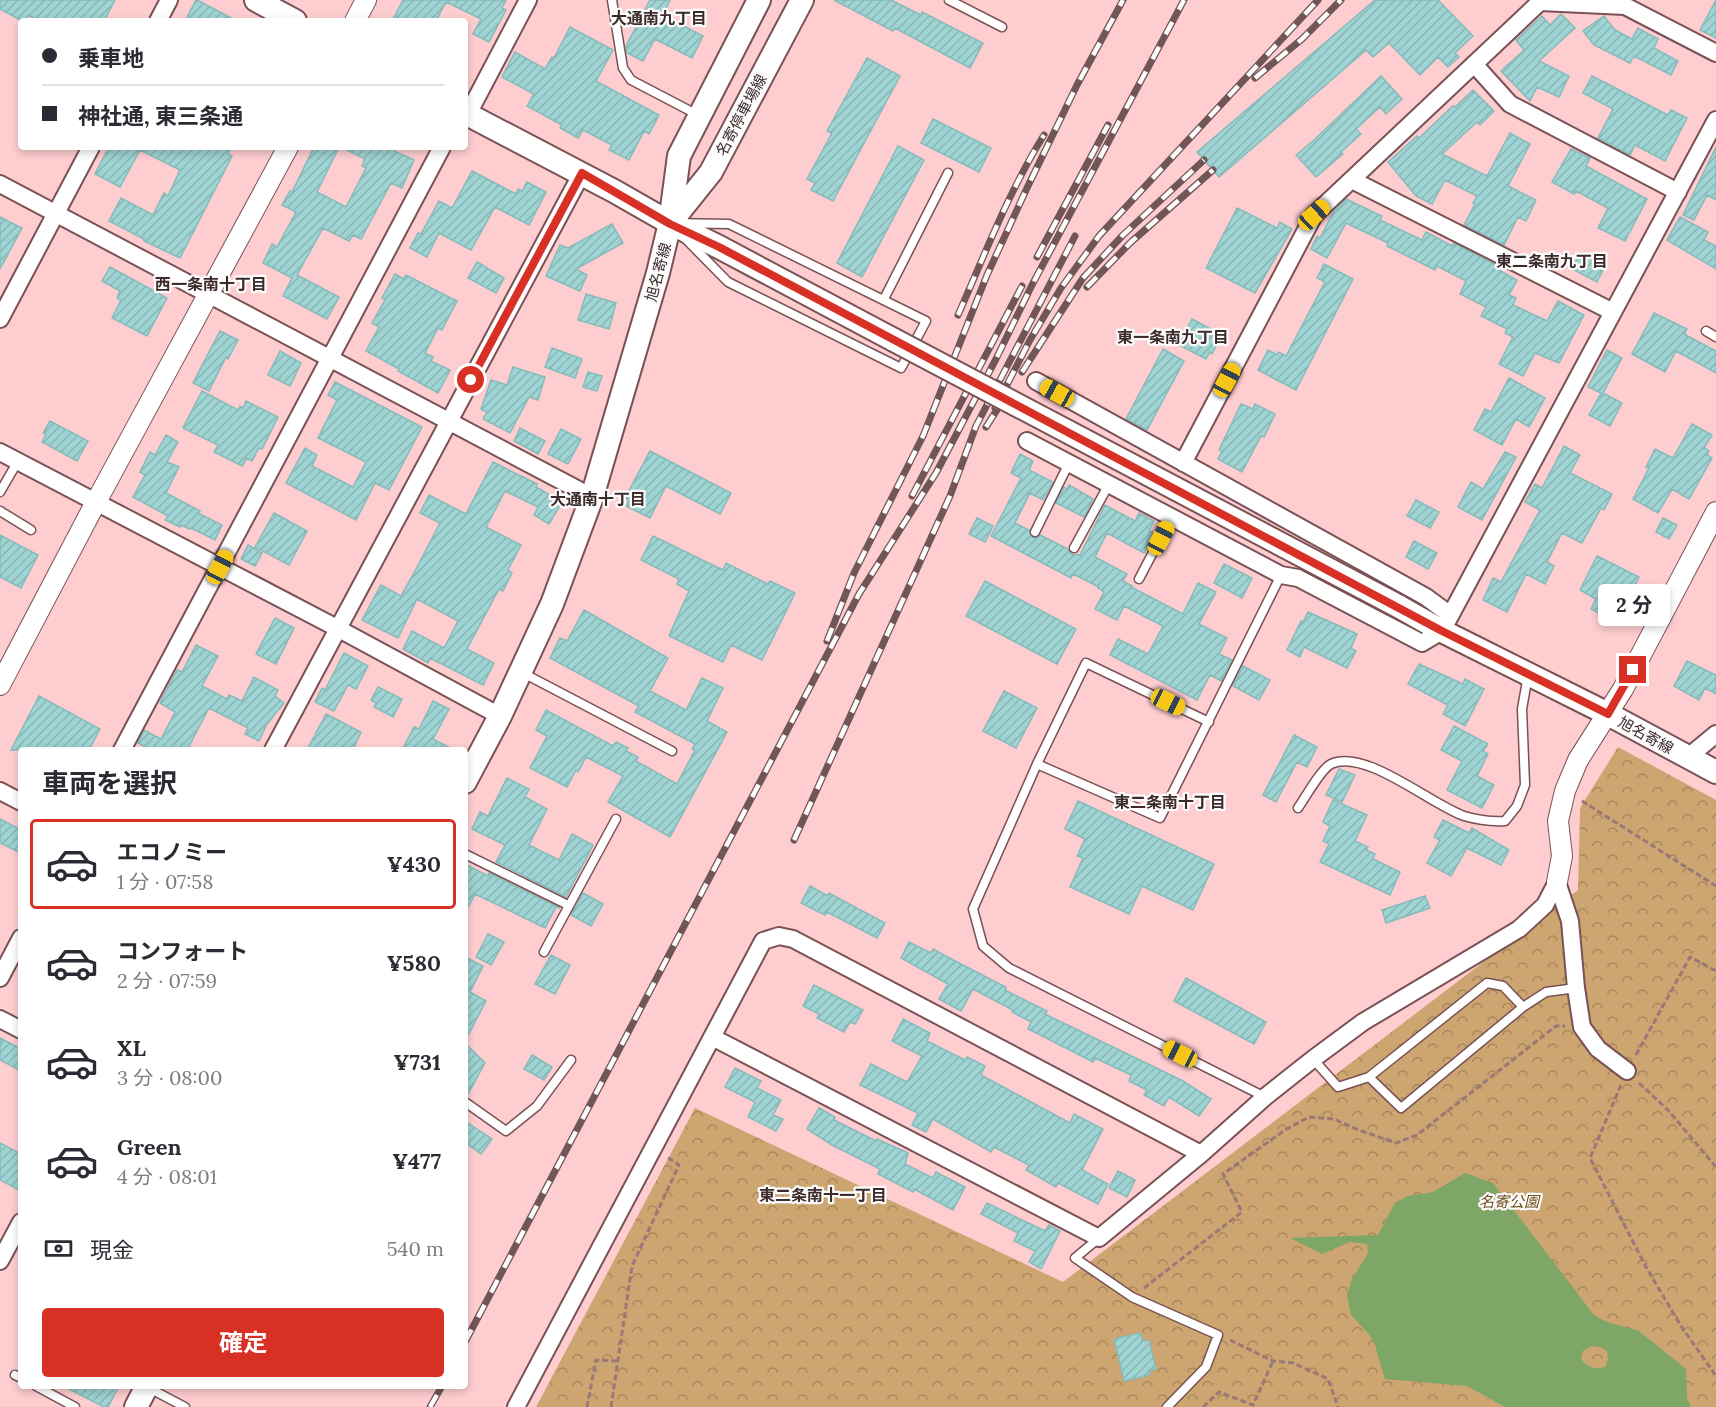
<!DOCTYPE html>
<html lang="ja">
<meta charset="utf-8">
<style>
:root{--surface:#fff;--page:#f7f7f7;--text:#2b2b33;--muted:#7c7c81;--line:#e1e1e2;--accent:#d93025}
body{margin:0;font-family:Lora,"Noto Sans JP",serif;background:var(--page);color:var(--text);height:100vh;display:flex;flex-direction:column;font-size:22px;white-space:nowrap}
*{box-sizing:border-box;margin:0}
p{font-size:20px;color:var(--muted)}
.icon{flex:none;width:33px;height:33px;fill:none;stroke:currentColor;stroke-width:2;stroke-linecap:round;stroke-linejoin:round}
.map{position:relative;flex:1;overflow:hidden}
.details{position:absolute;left:18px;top:747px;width:450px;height:642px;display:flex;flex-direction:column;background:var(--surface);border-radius:6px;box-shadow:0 3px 9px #0003}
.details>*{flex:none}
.top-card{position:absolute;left:18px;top:18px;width:450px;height:132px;border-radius:6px;box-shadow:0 3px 9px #0003;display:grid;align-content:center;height:132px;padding:0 24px;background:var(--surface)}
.end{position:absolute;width:27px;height:27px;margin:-14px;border:8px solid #d93025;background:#fff;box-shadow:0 0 0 3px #fff}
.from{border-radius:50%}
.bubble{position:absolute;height:42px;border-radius:6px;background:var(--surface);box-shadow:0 3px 9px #0003;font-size:20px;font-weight:700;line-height:42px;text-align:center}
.car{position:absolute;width:18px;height:36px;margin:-18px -9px;border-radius:8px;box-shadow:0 0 4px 2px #0007;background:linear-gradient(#f5c518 24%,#345 0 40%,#f5c518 0 76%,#345 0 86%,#f5c518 0)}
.top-card b{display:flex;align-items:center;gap:21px;height:57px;font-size:22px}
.top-card b+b{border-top:2px solid var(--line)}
.top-card i{width:15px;height:15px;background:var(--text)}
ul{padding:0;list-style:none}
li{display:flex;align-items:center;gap:18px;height:90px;margin:0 12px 9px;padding:0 12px;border:3px solid transparent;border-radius:6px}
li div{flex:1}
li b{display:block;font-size:22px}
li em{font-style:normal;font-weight:700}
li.on{border-color:var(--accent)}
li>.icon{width:54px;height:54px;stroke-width:1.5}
h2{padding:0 24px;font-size:27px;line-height:72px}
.pay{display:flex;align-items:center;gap:15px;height:66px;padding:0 24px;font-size:22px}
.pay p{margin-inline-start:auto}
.primary-button{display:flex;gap:12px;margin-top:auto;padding:12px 24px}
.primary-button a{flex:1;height:69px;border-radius:6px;background:var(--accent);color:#fff;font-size:24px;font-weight:700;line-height:69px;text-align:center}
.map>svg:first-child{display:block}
</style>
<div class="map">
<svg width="1716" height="1407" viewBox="0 0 1716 1407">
<defs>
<pattern id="forest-crowns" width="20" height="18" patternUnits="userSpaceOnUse" patternTransform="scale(1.5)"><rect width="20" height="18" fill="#cca570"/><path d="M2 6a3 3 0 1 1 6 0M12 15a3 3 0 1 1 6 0" fill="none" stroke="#a7875c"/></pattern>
<pattern id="building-hatch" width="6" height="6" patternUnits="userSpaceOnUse" patternTransform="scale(1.5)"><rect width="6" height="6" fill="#9ed4d3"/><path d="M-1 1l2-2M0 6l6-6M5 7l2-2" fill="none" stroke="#89b6b5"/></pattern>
</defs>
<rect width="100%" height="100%" fill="#fecdd0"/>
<path fill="url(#forest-crowns)" d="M1618 747 1716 800V1407H536L695 1108 1063 1282 1578 890 1580 808Z"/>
<path fill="#7ea767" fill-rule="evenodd" d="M1465 1173 1493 1183 1594 1315 1607 1322 1639 1331 1686 1369 1687 1398 1691 1407H1505L1467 1386 1385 1379 1374 1342 1367 1332 1351 1315 1347 1295 1352 1279 1368 1253 1367 1244 1350 1242 1322 1254 1290 1238 1378 1235 1395 1203 1408 1196 1433 1192ZM1592 1346 1600 1347 1607 1351 1608 1359 1605 1367C1594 1370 1588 1367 1581 1359L1583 1351Z"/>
<path fill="url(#building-hatch)" stroke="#86bbba" stroke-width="1.5" d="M0 0H115L104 21H40L28 15 25 21H22L0 9Z
M196 0H197L237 21H185Z
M403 0H506L502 8 506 10 489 42 473 34 481 19 446 2 436 21H392Z
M650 0H670L663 15 703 36 692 58 655 39 643 61 627 53 626 46Z
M834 0H891L921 15 922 12 983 43 970 68 895 28 893 31Z
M1375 0H1438L1473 36 1455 53 1459 57 1448 67 1438 57 1420 75 1389 43 1373 57 1366 50 1219 177 1197 152Z
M1716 0V38L1700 30Z
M1561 14 1575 28 1539 61 1569 76 1559 97 1537 87 1530 101 1501 71 1524 50 1516 40 1542 16 1550 25Z
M1604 16 1615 30 1632 39 1638 28 1658 39 1654 48 1678 61 1671 75 1634 56 1630 63 1594 45 1583 31Z
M570 27 613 50 596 81 659 115 649 134 644 131 629 160 609 150 612 145 583 130 578 138 560 128 562 125 527 106 534 94 502 77 515 52 545 69 552 57 554 58Z
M867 58 900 76 833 201 811 190 815 183 807 179 832 133 827 131Z
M1381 76 1402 99 1386 114 1380 107 1356 129 1361 134 1341 152 1343 154 1316 177 1296 155 1313 141Z
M1592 76 1668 115 1671 110 1687 118 1665 161 1635 145 1630 155 1598 138 1613 109 1583 93Z
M1473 90 1494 111 1480 125 1477 122 1442 154 1487 176 1510 133 1530 144 1508 186 1536 200 1526 221 1518 217 1504 245 1464 225 1475 204 1473 203 1477 196 1445 180 1432 204 1416 196 1388 162 1417 136 1419 138 1453 106 1455 107Z
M933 119 991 148 979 172 921 143Z
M898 146 924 160 862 277 837 263Z
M109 147H232L228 154 232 156 180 258 144 241V239L109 221 121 198 153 215 164 193 168 196 180 170 140 150 120 187 95 174Z
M314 147H339L317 192 346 207 366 168 362 166 365 159 341 147H396L394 151 414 160 402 188 391 183 361 239 353 235 349 241 323 228 297 275 339 297 327 319 283 296 292 278 263 263 272 244 277 247 296 212 282 205 290 191 292 192Z
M1716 147V200L1707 195 1694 220 1683 215Z
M1571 149 1590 158 1586 166 1647 199 1625 241 1598 228 1608 208 1576 191 1574 194 1552 182Z
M472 171 516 194 518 189 522 191 527 182 546 192 529 225 495 207 471 250 439 233 427 257 410 248 418 233 421 234 439 201 452 208Z
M1346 199 1382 216 1380 220 1422 240 1426 232 1452 246 1454 243 1494 264 1495 268 1517 280 1509 295 1516 298 1513 305 1547 321 1558 301 1584 315 1559 363 1535 353 1523 376 1499 364 1513 337 1505 333 1507 329 1481 316 1486 307 1460 294 1466 281 1437 266 1435 270 1387 246 1388 243 1346 223 1327 258 1311 249 1317 236 1320 238 1334 211Z
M1237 208 1277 228 1280 222 1292 229 1255 293 1206 268Z
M0 217 22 228 0 269Z
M1680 217 1708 232 1704 240 1716 246V269L1667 240Z
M612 224 623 243 576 269 587 275 580 291 546 276 560 245 568 248Z
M1580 253 1605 266 1597 282 1572 269Z
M477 262 504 278 496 293 468 278Z
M1324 264 1353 279 1296 390 1258 370 1268 350 1277 355 1278 352 1286 356 1325 282 1317 278Z
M110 267 167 298 147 336 112 318 121 300 117 298 120 291 102 281Z
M395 274 404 279 406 275 457 301 442 330 438 328 425 353 433 357 431 361 450 370 438 393 398 371 399 369 366 351 379 327 372 323 385 300 382 298Z
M586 294 616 303 609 329 578 320Z
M1654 313 1687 329 1684 334 1716 351V373L1676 351 1665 372 1632 354Z
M1192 319 1220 334 1217 339 1219 340 1212 354 1210 352 1206 359 1179 345Z
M220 331 238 340 228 359 226 357 209 391 193 383Z
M552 348 582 359 575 378 545 367Z
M1163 349 1184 361 1147 430 1126 419Z
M1607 350 1622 358 1603 393 1622 403 1610 426 1589 415 1601 393 1588 387Z
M280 351 301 363 290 386 268 375Z
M513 367 545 377 538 400 529 397 510 433 483 419 487 412 481 409 491 380 507 385Z
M588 372 602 376 597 391 583 387Z
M1509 378 1545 398 1529 427 1516 419 1502 445 1474 430 1485 409 1491 412Z
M335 382 422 427 389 490 375 483 356 520 286 483 305 448 317 455 312 466 353 487 366 462 318 438 337 400 328 395Z
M202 391 238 410 240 406 243 408 246 401 278 417 262 449 259 448 252 461 247 458 242 466 214 452 218 445 183 428Z
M1241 404 1253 409 1255 404 1275 414 1264 437 1261 436 1242 472 1218 459 1222 452 1219 450Z
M50 421 88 441 77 461 42 442 46 434 43 433Z
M1692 424 1712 435 1704 448 1709 451 1707 455 1712 458 1689 499 1672 489 1658 513 1633 499 1649 468 1646 467 1655 449 1673 458Z
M520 428 545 441 538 454 514 441Z
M561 429 581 439 568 464 548 454Z
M166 435 178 442 167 462 179 467 166 493 200 511 198 513 222 525 215 540 191 528 190 529 181 525 180 527 165 520 168 516 133 497 145 475 140 472 150 452 155 455Z
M1564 446 1580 455 1570 473 1612 494 1604 510 1601 508 1582 543 1562 533 1547 562 1554 566 1545 584 1526 574 1507 612 1483 600 1493 578 1501 582 1540 510 1525 502 1535 484 1542 488Z
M650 451 731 493 720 514 666 486 650 518 626 506 629 500 625 498Z
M1505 452 1516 457 1482 520 1458 507 1471 482 1483 489Z
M1020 454 1033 461 1029 470 1053 482 1043 500 1030 493 1015 523 1029 530 1032 537 1036 538 1040 535 1068 549 1071 554 1080 555 1105 505 1135 521 1139 513 1154 521 1149 531 1154 533 1144 553 1107 533 1095 557 1127 574 1123 581 1132 586 1131 587 1183 614 1198 583 1216 592 1199 624 1227 638 1219 654 1232 660 1221 681 1210 675 1197 700 1110 655 1118 639 1148 654 1163 626 1124 606 1117 620 1095 609 1104 592 1098 588 1099 587 1073 574 1071 578 991 536 1021 478 1011 473Z
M493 462 537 484 536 487 562 502 549 524 534 515 538 507 505 491 486 527 521 545 508 570 512 573 503 591 499 589 467 649 494 663 483 685 430 658 428 663 403 649 412 631 444 648 458 621 417 599 398 638 362 620 381 585 401 596 416 569 440 523 420 513 429 495 466 514Z
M1069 485 1093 499 1084 517 1056 503 1064 487 1067 489Z
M1416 500 1439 512 1430 528 1407 516Z
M274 513 307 531 289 565 255 547Z
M977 518 993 526 985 542 969 534Z
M1663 518 1677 525 1669 539 1656 532Z
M0 535 38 555 21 588 0 577Z
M653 536 723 570 726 563 768 584 770 581 795 593 762 660 731 645 723 662 669 636 689 591 677 584 679 579 641 560Z
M1414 541 1437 553 1428 569 1406 557Z
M248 545 262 553 255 566 241 559Z
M1597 556 1639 577 1626 603 1628 605 1619 624 1591 609 1596 599 1580 590Z
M1224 564 1252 578 1242 598 1214 583Z
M985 581 1076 629 1057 664 966 616Z
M584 610 668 658 650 691 686 710 702 678 723 688 707 721 727 732 670 837 608 802 623 776 586 757 578 772 576 770 567 787 530 768 547 736 536 730 546 710 613 746 616 742 628 748 626 751 638 757 636 761 677 784 695 750 692 749 695 744 635 712 639 706 550 658 560 638 567 641Z
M1308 612 1357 634 1351 648 1356 651 1347 668 1304 647 1300 657 1287 650 1301 621 1303 622Z
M275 618 294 628 276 664 256 654Z
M196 645 218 656 202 686 227 699 229 695 242 701 254 677 278 690 275 696 284 703 267 724 259 741 245 734 248 728 209 708 187 750H151L138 743 144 730 161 739 175 712 160 703 177 670 182 672Z
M344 653 368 666 356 689 348 685 334 711 315 702 322 688 325 690Z
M1687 661 1716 675V694L1705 688 1699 700 1674 686Z
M1419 664 1463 684 1465 679 1484 689 1465 726 1443 714 1448 705 1408 684Z
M1243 666 1270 680 1259 700 1233 686Z
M378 687 402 699 393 717 374 707 376 703 371 700Z
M1004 691 1037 708 1016 748 983 731Z
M39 696 100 729 89 750H11Z
M433 701 449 709 433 739 454 750H402L414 727 419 729Z
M326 714 361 732 353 750H307Z
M1454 726 1488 744 1483 751 1488 754 1477 776 1494 785 1482 808 1447 790 1462 761 1441 750Z
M1294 735 1317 747 1307 767 1297 762 1276 802 1263 795Z
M1339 769 1355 775 1342 802 1326 795Z
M507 778 529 789 525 797 547 809 529 845 559 860 572 834 593 845 566 897 496 862 505 845 472 829 480 812 488 816Z
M1333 800 1367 815 1355 841 1368 847 1366 850 1375 854 1373 859 1400 872 1390 895 1320 862 1329 844 1323 841 1330 826 1323 822Z
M1078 801 1214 864 1193 910 1142 886 1129 914 1070 887 1083 858 1077 856 1085 839 1065 829Z
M0 819 21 830V853L0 843Z
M1443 820 1469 833 1472 828 1509 850 1501 865 1467 848 1451 876 1427 863 1440 840 1434 837Z
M465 864 488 876 489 873 560 908 556 907 545 928 475 894 465 913Z
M810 886 828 896 829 893 885 923 877 938 827 912 825 915 801 903Z
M583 893 603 904 591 926 571 915Z
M1425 896 1430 908 1386 923 1382 910Z
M488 934 504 942 491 965 476 957Z
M909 942 931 953 933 949 957 962 1006 987 1005 990 1047 1011 1045 1014 1183 1081 1211 1099 1199 1116 1169 1097 1164 1106 1144 1095 1147 1090 1129 1081 1131 1075 1095 1058 1093 1062 1028 1029 1031 1022 1012 1012 1013 1010 973 989 961 1011 939 999 948 984 901 958Z
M551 955 570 965 555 994 535 984Z
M465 957 483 966 470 992 486 1001 465 1041Z
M1186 978 1266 1022 1254 1044 1174 1001Z
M814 985 863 1010 855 1024 850 1022 844 1032 817 1018 819 1014 803 1006Z
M903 1019 930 1033 927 1041 965 1060 967 1057 985 1066 981 1075 1070 1123 1074 1114 1103 1129 1082 1170 1108 1184 1098 1204 1058 1183 1056 1187 1026 1170 1029 1165 994 1147 991 1152 933 1119 926 1132 912 1125 918 1113 860 1085 871 1064 907 1082 922 1056 892 1041Z
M0 1038 21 1049V1071L0 1060Z
M465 1043 485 1063 467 1096H465Z
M532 1055 552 1067 544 1080 524 1069Z
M735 1068 761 1081 757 1088 781 1100 773 1115 783 1119 776 1131 748 1117 755 1102 725 1087Z
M819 1108 835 1117 834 1120 876 1141 877 1139 908 1153 905 1164 933 1178 936 1172 965 1187 953 1210 914 1189 913 1192 878 1174 880 1169 832 1145 807 1129Z
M465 1121 492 1139 481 1154 465 1142Z
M0 1143 21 1154V1191L0 1180Z
M1118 1171 1135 1180 1127 1197 1109 1188Z
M987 1203 1045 1231 1049 1225 1060 1231 1041 1269 1029 1262 1035 1251 1014 1241 1018 1233 981 1214Z
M1141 1333 1142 1341 1149 1340 1156 1369 1149 1370 1150 1375 1124 1381 1114 1339Z
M63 1386H119L108 1407H104Z"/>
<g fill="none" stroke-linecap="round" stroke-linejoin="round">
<defs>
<path id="service" d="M612 0 623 68 631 80 698 115
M949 0 1002 27
M670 223 729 224 926 321 901 368 728 282Z
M884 299 948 173
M1706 331 1716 337
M0 492 18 461
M0 511 31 530
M1035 532 1069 463
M1074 548 1109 484
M1139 579 1171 518
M521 672 672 751
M1037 764 1086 663 1209 722
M1298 808C1305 798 1321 769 1331 764 1365 748 1430 804 1464 816 1478 820 1491 822 1505 821L1517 806 1525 785 1522 709 1528 675
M465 854 568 905
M544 952 616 819
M1313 1059 1338 1087 1369 1077 1487 983 1503 986 1523 1007 1546 992 1576 988
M1369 1077 1401 1108 1523 1007
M1265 1097 1009 968 983 946 973 909 1037 764 1160 818 1281 575
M465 1102 506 1131 537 1106 571 1060
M1099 1238 1075 1258 1132 1297 1218 1335 1206 1367 1167 1407
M15 1375 21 1378
M36 1386 75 1407
M147 1387 185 1407"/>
<path id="minor" d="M158 21 169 0
M1474 64 1510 104 1678 192
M468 114 528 0
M1352 180 1613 312
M0 184 592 497
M0 319 91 147
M1036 381 1426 597 1449 614
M1027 441 1281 575 1298 578 1422 643 1442 631 1716 120
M0 452 337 628 500 716
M1183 463 1314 215 1540 2 1625 6 1716 53
M122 750 442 147
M273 750 582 173
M1687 758 1716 734
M0 791 21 802
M1557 882 1570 921 1576 988 1582 1027 1598 1049 1627 1071
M0 978 21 938
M0 1019 21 1030
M712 1037 1099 1238 1201 1154 1265 1097 1313 1059 1363 1022 1519 929 1545 905 1557 882
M0 1261 21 1222
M516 1407 763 941 779 936 793 939 1201 1154"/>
<path id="tertiary" d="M355 21 366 0
M0 685 96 502 288 147
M1557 882 1562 856 1558 821 1565 791 1578 760 1623 689 1716 512"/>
<path id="secondary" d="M256 0 295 21
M465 113 614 191 670 223 719 247 894 340
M671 222 711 172 802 0
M1398 606 1442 631 1608 714 1716 772
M465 782 500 716 552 604 592 497 658 273 670 223 679 156 759 0
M136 1407 147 1386"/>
</defs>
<use href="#service" stroke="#7a5154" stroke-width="11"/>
<use href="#minor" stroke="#7a5154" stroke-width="20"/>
<use href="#tertiary" stroke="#7a5154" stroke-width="22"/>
<use href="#secondary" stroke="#7a5154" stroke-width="26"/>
<path stroke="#987879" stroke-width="3" stroke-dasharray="6 3" stroke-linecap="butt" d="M1582 801 1716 886
M1636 1055 1690 957 1716 971
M1639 1083 1668 1110 1716 1167
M1621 1085 1590 1158 1646 1267 1681 1326 1716 1376
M1144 1288 1242 1212 1223 1174 1285 1130 1309 1117 1334 1119 1359 1130 1396 1143 1417 1135 1556 1026H1565
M1230 1340 1273 1361 1293 1363 1328 1379 1338 1407
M587 1407 596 1360 617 1361
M611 1407 632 1266 679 1165 667 1157
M1203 1407 1219 1392 1253 1405 1273 1361"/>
<use href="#service" stroke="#fff" stroke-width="8"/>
<use href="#minor" stroke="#fff" stroke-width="16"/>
<use href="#tertiary" stroke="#fff" stroke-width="20"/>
<use href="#secondary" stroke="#fff" stroke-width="22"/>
<defs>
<path id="rail" d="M1255 78 1302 39 1341 0
M1037 257 1108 125
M1087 287 1130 243 1213 170
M958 315C985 254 1009 191 1044 135
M1022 372 1083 278 1123 235 1204 160
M995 408 1030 340 1061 288 1099 236 1318 0
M986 427 1002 402
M912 496 1022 286
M827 641 854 573 923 436 987 275 1027 188 1077 85 1123 0
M794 840 950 496 976 426 1075 236
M465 1342 859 594 936 473 996 359 1032 285 1184 0
M430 1407 442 1386"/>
</defs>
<use href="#rail" stroke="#705657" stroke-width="7"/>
<use href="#rail" stroke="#fcfcfc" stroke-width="4.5" stroke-dasharray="14" stroke-linecap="butt"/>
<defs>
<path id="secondary-bridge" d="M894 340 1398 606"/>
</defs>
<use href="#secondary-bridge" stroke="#7a5154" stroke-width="26" stroke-linecap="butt"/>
<use href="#secondary-bridge" stroke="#fff" stroke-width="22"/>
</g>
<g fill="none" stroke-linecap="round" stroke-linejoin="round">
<path stroke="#d93025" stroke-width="8" d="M471 380 582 173 670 224 719 247 1442 631 1608 714 1633 670"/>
</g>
<g text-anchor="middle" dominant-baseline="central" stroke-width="4.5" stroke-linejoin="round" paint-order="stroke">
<g font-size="15" fill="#3d2b2c" stroke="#fcfcfc">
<text transform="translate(741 115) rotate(-62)">名寄停車場線</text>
<text transform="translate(658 272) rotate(-75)">旭名寄線</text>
<text transform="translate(1646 735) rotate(29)">旭名寄線</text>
</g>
<g font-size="15" font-style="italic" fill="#6e4d1b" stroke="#fcfcfc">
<text x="1509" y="1201">名寄公園</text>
</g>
<g font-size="16" font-weight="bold" fill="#3d2b2c" stroke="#fcfcfc">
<text x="659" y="18">大通南九丁目</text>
<text x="1552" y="261">東二条南九丁目</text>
<text x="211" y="284">西一条南十丁目</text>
<text x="1173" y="337">東一条南九丁目</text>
<text x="598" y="499">大通南十丁目</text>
<text x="1170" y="802">東二条南十丁目</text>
<text x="823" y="1195">東二条南十一丁目</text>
</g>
</g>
</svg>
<i class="end from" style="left:471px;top:380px"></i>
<i class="end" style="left:1633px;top:670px"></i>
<div class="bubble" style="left:1598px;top:584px;width:72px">2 分</div>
<i class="car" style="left:1314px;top:215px;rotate:47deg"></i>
<i class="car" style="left:1227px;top:380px;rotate:28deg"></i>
<i class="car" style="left:1057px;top:393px;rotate:299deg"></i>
<i class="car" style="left:1161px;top:538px;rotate:28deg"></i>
<i class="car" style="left:220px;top:567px;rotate:28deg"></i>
<i class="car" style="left:1168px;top:702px;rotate:116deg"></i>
<i class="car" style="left:1180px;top:1054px;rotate:297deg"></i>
<div class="top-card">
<b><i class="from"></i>乗車地</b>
<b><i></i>神社通, 東三条通</b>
</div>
<section class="details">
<h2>車両を選択</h2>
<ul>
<li class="on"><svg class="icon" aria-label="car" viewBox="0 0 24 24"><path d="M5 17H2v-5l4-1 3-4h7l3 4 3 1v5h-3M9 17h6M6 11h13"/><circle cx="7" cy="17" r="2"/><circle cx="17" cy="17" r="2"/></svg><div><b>エコノミー</b><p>1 分 · 07:58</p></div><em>¥430</em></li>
<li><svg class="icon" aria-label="car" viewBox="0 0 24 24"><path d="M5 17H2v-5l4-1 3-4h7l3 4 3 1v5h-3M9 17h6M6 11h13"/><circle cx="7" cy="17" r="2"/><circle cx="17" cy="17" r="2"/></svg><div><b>コンフォート</b><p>2 分 · 07:59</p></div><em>¥580</em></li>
<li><svg class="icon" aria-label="car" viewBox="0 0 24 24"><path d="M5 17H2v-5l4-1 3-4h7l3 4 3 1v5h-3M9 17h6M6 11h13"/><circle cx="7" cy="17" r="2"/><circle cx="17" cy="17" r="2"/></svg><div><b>XL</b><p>3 分 · 08:00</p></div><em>¥731</em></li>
<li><svg class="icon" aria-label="car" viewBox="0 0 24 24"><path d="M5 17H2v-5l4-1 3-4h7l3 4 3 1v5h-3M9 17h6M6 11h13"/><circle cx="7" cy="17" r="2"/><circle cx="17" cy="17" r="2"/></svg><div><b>Green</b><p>4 分 · 08:01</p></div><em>¥477</em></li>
</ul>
<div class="pay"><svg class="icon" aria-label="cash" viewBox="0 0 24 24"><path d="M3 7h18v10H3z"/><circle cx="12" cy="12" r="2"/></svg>現金<p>540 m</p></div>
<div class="primary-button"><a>確定</a></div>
</section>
</div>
